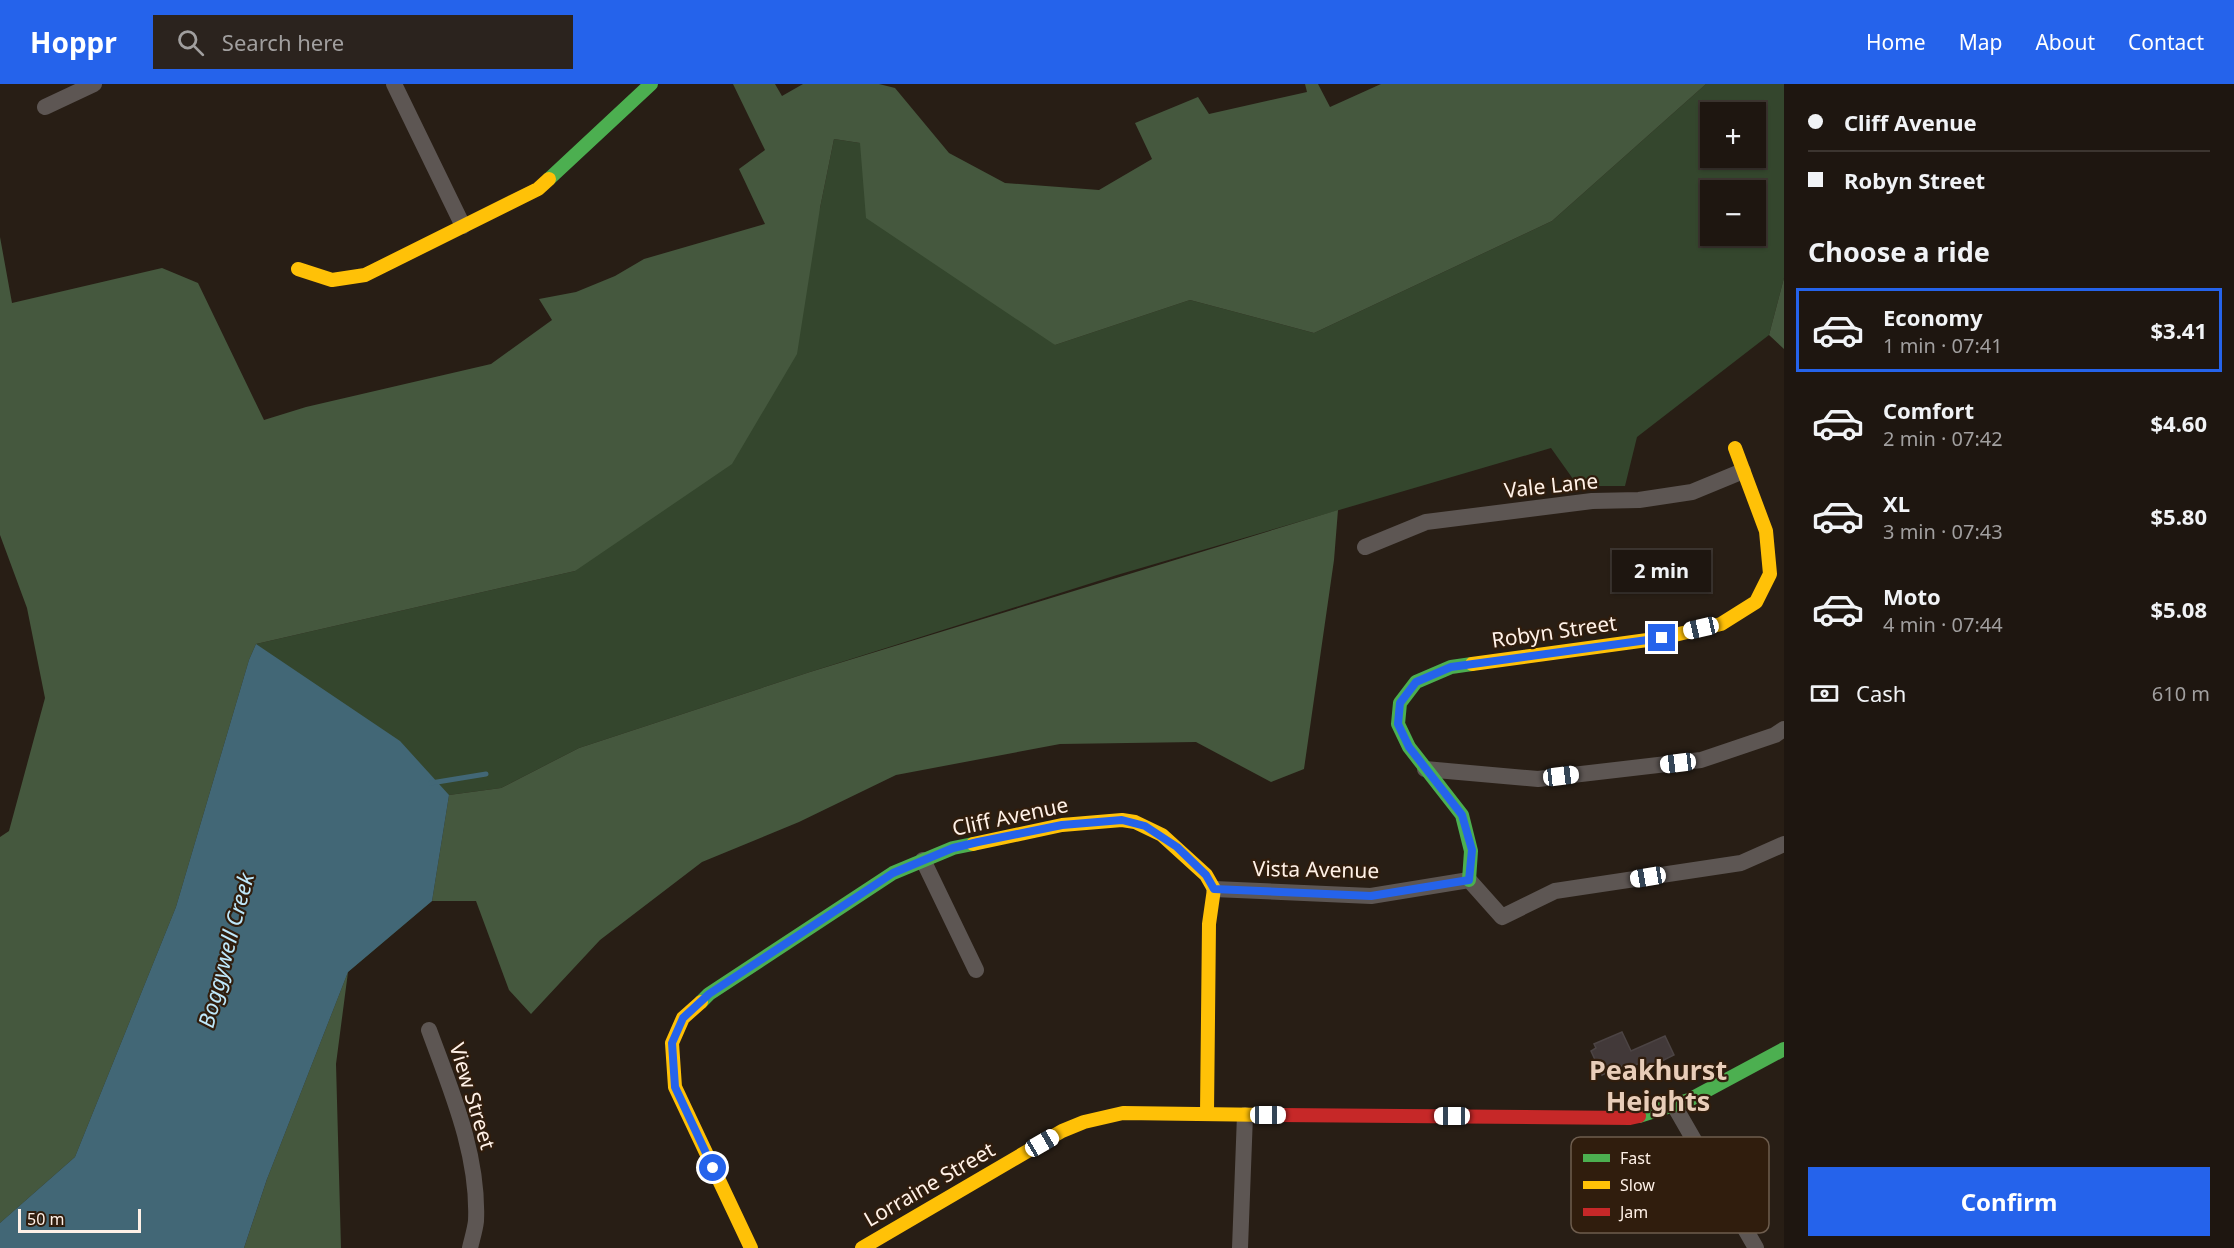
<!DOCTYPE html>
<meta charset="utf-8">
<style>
:root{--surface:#1e1610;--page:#2b231e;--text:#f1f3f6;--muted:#a19f9f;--line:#3c3530;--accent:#2563eb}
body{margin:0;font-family:"Noto Sans",sans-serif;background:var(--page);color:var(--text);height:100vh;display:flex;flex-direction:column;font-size:22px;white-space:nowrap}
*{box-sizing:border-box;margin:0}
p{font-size:20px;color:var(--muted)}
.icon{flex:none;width:33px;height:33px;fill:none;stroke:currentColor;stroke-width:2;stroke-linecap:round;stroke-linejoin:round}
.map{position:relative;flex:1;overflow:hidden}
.side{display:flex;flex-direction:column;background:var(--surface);width:450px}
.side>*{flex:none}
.banner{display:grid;align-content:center;height:132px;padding:0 24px;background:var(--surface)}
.controls{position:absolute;left:1700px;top:18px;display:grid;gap:12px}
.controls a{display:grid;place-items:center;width:66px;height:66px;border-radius:0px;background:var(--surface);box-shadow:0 2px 4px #0004,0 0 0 2px var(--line);font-size:30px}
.scale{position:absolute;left:18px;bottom:15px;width:123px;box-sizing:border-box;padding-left:6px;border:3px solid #fff1e7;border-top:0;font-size:16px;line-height:21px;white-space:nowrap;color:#fff1e7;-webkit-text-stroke:4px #301d0d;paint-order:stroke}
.end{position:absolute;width:27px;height:27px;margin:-14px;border:8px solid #2563eb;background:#fff;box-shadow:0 0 0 3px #fff}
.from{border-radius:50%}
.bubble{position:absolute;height:42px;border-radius:0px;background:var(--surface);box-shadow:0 2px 4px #0004,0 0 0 2px var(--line);font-size:20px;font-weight:700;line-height:42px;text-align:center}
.car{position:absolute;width:18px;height:36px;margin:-18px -9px;border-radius:8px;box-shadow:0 0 4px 2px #0007;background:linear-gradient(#fff 24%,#345 0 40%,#fff 0 76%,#345 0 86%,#fff 0)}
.banner b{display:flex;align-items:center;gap:21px;height:57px;font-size:22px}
.banner b+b{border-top:2px solid var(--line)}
.banner i{width:15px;height:15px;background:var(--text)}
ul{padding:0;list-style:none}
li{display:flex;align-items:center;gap:18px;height:84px;margin:0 12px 9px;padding:0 12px;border:3px solid transparent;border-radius:0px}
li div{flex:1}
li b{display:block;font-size:22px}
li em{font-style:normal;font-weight:700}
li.active{border-color:var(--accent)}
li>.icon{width:54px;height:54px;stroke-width:1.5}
h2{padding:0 24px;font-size:27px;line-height:72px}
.pay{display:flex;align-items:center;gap:15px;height:66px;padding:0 24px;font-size:22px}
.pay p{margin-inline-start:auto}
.primary-button{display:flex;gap:12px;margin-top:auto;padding:12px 24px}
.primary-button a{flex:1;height:69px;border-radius:0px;background:var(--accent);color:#fff;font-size:24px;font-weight:700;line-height:69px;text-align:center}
header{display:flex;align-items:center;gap:36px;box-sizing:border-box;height:84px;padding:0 30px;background:var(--accent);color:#fff}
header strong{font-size:28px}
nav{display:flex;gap:33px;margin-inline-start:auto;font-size:21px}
.search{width:420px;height:54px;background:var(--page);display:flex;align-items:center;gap:15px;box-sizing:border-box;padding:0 21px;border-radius:0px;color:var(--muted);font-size:22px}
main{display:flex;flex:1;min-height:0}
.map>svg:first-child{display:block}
</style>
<header>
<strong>Hoppr</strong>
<div class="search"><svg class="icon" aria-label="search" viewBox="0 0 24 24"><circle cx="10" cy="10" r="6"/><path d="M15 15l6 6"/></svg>Search here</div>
<nav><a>Home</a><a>Map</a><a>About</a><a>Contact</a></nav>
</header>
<main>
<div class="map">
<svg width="1784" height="1164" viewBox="0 0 1784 1164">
<rect width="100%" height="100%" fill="#281e15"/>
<path fill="#34462d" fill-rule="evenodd" d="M1706 0H1784V194L1769 251 1637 353 1625 402H1578L1551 364 1117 491 810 588 579 664 501 704 449 711 432 817 348 888 267 1095 189 967 0 1164V1139L75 1073 176 823 249 576 256 560 575 487 820 124 834 55 860 59 1055 261 1190 216 1314 249 1552 137ZM1710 28H1755V74H1710ZM1710 106H1755V152H1710Z"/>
<path fill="#45583e" d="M733 0H775L782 12 803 0H879L895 4 949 69 1005 99 1099 106 1152 75 1135 39 1198 13 1209 30 1307 8 1305 0H1318L1330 23 1381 0H1706L1552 137 1314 249 1190 216 1055 261 866 134 860 59 834 55 820 124 797 270 732 380 575 487 256 560 249 576 176 823 75 1073 0 1139V753L9 747 45 614 27 524 0 451V153L12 219 162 184 198 199 264 336 306 323 491 280 552 236 539 215 576 208 615 192 644 175 765 140 739 85 765 66Z
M1784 194V265L1769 251Z
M1338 426 1334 476 1304 685 1271 698 1196 658 1060 660 896 691 799 738 702 778 600 856 531 930 509 906 476 817H432L449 711 501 704 579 664 810 588Z
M348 888 336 980 341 1164H244L267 1095Z"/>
<path fill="#426776" d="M256 560 400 657 449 711 432 817 348 888 267 1095 244 1164H0V1139L75 1073 176 823 249 576Z"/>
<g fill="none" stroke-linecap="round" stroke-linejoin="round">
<path stroke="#426776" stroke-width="5" d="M431 699 486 690"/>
</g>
<path fill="#423939" stroke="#4c4444" stroke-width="1.5" d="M1622 948 1631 967 1665 952 1674 971 1644 986 1640 979 1626 985 1624 981 1602 991 1591 967 1596 964 1594 960Z"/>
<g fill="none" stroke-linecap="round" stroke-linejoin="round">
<path stroke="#5d5653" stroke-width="16" d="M394 0 463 142
M45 23 94 0
M1365 463 1426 438 1592 417 1639 416 1692 408 1743 387
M1425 685 1538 695 1701 676 1775 651 1784 645
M923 776 976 886
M1214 805 1371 812 1469 796 1502 833 1555 807 1741 779 1784 760
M429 946C451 1006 479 1071 476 1137 475 1146 472 1155 470 1164
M1675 1023 1756 1164
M1240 1164 1245 1031"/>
<path stroke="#4caf50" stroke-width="14" d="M549 95 651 0
M1469 796 1471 767 1462 731 1409 663 1398 640 1400 619 1416 598 1451 583 1472 580
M701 918 709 910 893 789 953 764 973 760
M1639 1032 1689 1016 1784 965"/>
<path stroke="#ffc107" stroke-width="14" d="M298 185 332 196 365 191 538 105 549 95
M1472 580 1662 554 1721 540 1756 518 1770 490 1766 447 1735 364
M973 760 1062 741 1122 736 1135 738 1162 751 1206 791 1214 805 1209 840 1207 1029
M701 918 683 934 672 959 675 1003 751 1164
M862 1164 1062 1047 1084 1038 1123 1029 1278 1031"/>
<path stroke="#c62828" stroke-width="14" d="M1278 1031 1630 1034 1639 1032"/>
</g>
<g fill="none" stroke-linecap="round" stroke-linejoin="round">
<path stroke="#2563eb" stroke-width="8" d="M713 1084 675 1003 672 959 683 934 709 910 893 789 953 764 978 758 1062 741 1122 736 1145 742 1177 763 1206 791 1214 805 1371 812 1469 796 1472 766 1462 731 1409 663 1398 640 1400 619 1416 598 1451 583 1662 554"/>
</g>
<g text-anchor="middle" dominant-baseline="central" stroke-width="4.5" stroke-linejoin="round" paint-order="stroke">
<g font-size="21" fill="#fff1e7" stroke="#301d0d">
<text transform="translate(1551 401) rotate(-6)">Vale Lane</text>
<text transform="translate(1554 547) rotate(-8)">Robyn Street</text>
<text transform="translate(1010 732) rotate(-12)">Cliff Avenue</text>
<text transform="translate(1316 785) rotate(1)">Vista Avenue</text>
<text transform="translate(473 1012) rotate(73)">View Street</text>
<text transform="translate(929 1100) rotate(-30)">Lorraine Street</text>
</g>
<g font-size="22" font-style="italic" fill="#bfe9fc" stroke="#301d0d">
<text transform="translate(225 866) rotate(-75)">Boggywell Creek</text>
</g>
<g font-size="27" font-weight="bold" fill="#e8cdb9" stroke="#301d0d">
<text x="1658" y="985">Peakhurst<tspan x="1658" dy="31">Heights</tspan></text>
</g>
</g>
<rect x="1571" y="1053" width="198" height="96" rx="9" fill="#301d0d" stroke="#6e5d4e" stroke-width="1.5"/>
<rect x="1583" y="1070" width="27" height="8" fill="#4caf50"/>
<rect x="1583" y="1097" width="27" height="8" fill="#ffc107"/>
<rect x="1583" y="1124" width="27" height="8" fill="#c62828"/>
<g font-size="16" fill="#fff1e7">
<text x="1620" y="1080">Fast</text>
<text x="1620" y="1107">Slow</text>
<text x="1620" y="1134">Jam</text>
</g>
</svg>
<div class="controls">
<a>+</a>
<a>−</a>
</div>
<div class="scale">50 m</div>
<i class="end from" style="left:713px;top:1084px"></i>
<i class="end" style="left:1662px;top:554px"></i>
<div class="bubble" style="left:1612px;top:466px;width:99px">2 min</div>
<i class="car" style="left:1701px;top:544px;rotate:257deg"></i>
<i class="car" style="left:1678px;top:679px;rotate:263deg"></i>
<i class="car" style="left:1561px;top:692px;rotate:83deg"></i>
<i class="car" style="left:1648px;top:793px;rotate:261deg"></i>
<i class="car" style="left:1268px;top:1031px;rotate:90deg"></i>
<i class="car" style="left:1452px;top:1032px;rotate:270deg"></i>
<i class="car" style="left:1042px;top:1059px;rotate:60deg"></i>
</div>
<section class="side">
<div class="banner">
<b><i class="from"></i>Cliff Avenue</b>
<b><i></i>Robyn Street</b>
</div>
<h2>Choose a ride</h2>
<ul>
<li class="active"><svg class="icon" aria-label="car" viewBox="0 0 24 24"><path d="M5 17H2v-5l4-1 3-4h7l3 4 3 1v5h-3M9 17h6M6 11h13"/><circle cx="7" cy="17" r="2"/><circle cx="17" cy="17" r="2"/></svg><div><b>Economy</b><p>1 min · 07:41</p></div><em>$3.41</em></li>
<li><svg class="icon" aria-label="car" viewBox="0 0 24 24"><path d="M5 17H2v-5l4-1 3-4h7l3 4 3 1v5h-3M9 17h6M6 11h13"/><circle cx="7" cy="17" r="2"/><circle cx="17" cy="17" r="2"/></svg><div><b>Comfort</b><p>2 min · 07:42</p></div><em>$4.60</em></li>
<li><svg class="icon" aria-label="car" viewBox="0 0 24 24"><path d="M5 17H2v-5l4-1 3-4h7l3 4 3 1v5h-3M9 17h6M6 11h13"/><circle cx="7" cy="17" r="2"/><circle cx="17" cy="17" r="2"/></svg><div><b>XL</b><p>3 min · 07:43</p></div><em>$5.80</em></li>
<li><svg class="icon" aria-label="car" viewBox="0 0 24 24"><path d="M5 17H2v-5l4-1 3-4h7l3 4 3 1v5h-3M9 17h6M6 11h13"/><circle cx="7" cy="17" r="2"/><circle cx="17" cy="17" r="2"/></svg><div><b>Moto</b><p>4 min · 07:44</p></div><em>$5.08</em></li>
</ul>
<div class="pay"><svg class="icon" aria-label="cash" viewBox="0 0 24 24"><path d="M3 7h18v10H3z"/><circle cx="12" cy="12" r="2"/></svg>Cash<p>610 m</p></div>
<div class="primary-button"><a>Confirm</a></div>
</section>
</main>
